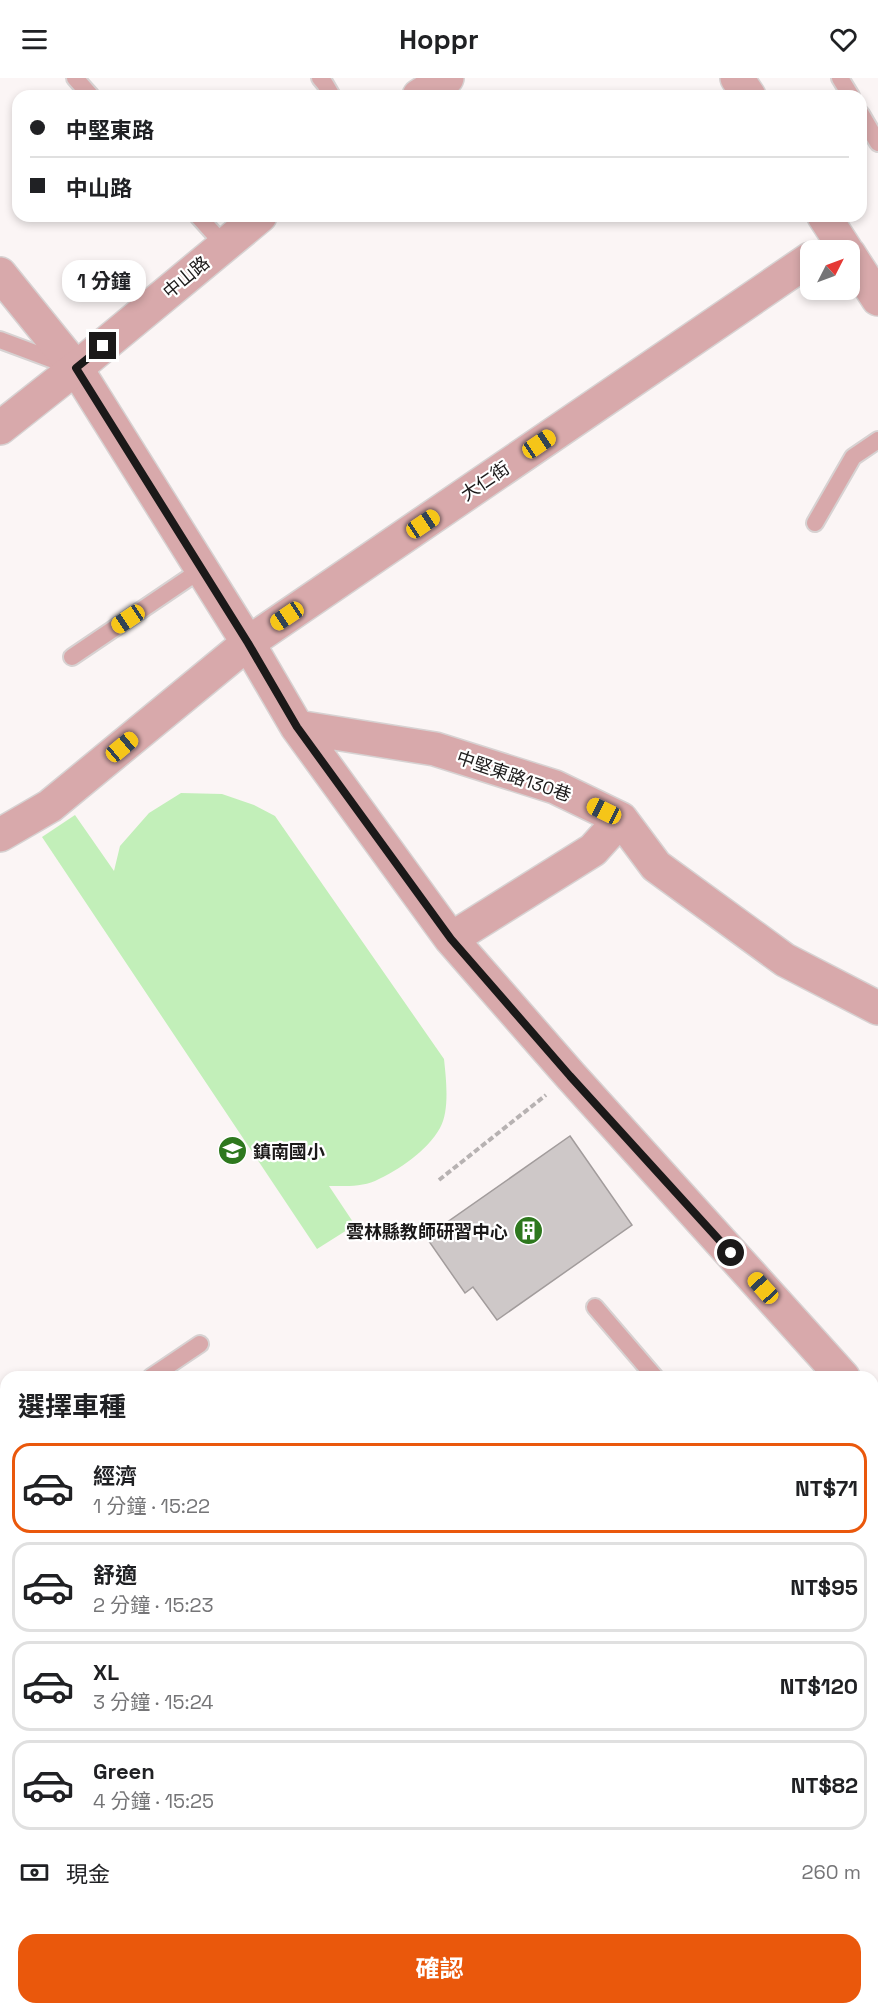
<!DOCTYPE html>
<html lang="zh-TW">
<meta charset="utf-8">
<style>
:root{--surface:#fff;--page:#f6f6f6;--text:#202124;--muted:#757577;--line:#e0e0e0;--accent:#ea580c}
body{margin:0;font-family:"Space Grotesk","Noto Sans TC",sans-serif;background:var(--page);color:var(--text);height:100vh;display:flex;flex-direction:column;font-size:22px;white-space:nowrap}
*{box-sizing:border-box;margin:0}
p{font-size:20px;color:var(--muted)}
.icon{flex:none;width:33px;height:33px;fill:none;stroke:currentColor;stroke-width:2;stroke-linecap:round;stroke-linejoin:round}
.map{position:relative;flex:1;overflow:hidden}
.sheet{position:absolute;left:0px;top:1293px;width:879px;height:644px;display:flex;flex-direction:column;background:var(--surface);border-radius:18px 18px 0 0;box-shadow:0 3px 9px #0003}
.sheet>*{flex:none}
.top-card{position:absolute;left:12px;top:12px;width:855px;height:132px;border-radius:18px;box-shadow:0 3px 9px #0003;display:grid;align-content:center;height:132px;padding:0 18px;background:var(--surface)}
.needle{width:39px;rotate:48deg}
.controls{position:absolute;left:800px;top:162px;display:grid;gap:12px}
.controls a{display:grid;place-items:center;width:60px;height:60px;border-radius:12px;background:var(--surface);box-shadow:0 3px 9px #0003;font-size:30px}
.end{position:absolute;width:27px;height:27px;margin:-14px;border:8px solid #1b1919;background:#fff;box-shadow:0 0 0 3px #fff}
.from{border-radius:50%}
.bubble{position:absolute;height:42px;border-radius:18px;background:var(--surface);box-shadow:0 3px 9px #0003;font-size:20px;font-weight:700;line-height:42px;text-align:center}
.car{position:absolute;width:18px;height:36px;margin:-18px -9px;border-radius:8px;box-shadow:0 0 4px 2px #0007;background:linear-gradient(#f5c518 24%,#345 0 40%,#f5c518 0 76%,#345 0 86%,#f5c518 0)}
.top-card b{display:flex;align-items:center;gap:21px;height:57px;font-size:22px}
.top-card b+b{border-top:2px solid var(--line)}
.top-card i{width:15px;height:15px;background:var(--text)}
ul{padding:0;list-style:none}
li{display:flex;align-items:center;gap:18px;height:90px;margin:0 12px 9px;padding:0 6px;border:3px solid var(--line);border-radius:18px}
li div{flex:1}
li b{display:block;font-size:22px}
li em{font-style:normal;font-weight:700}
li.active{border-color:var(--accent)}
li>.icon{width:54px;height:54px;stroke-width:1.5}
h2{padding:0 18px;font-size:27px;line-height:72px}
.pay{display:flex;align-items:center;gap:15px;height:66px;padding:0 18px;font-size:22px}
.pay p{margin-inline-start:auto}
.primary-button{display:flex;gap:12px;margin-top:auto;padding:12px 18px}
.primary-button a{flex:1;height:69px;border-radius:18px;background:var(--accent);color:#fff;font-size:24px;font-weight:700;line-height:69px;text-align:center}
header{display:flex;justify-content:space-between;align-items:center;height:78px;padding:0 18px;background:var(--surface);font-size:27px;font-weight:700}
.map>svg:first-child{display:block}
</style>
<header><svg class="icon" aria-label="menu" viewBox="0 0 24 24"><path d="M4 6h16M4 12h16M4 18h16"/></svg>Hoppr<svg class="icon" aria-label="heart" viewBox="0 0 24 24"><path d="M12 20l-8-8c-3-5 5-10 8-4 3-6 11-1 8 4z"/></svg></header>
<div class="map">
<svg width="878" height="1936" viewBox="0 0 878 1936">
<rect width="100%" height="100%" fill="#fbf5f5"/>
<path fill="#c2efb9" d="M181 715 222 716 254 727 275 738 444 981C446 1000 450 1032 440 1050 427 1073 399 1092 375 1103 361 1109 344 1108 329 1108L355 1147 317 1171 42 759 75 737 114 793 120 768 149 735Z"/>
<path fill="#cec8c8" stroke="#a29c9c" stroke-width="1.5" d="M570 1058 632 1147 497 1242 473 1209 465 1215 426 1159Z
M406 1930H493L489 1936H411Z"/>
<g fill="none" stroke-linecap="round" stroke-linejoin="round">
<defs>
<path id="service" d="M75 0 91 18
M320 0 325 6 332 18
M840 0 851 18
M861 36 878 65
M198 138 224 167
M0 262 67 287
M815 445 853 379 878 362
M72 579 202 491
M595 1229 655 1299
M151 1299 200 1266
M0 1426 6 1421
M873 1532 878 1537"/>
<path id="minor" d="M737 0 749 18
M824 138 846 172
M849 176 878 221
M0 196 76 290 248 565 297 649 451 861 570 997 843 1299
M297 649 435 671 555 709 621 741 656 788 785 882 878 930
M0 757 50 728 248 565 810 181
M451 861 593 772 621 741
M873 1332 878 1337
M0 1655 6 1663
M242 1930 247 1936"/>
<path id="tertiary" d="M419 18 447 0
M0 350 86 282 260 138
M873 1632 878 1625
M666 1936 669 1930"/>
</defs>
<use href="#service" stroke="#d7d2d2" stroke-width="20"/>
<use href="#minor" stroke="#d7d2d2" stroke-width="36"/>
<use href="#tertiary" stroke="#d7d2d2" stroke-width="36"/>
<path stroke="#b7b2b2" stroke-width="4" stroke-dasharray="6 3" stroke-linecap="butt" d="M439 1102 546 1017"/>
<use href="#service" stroke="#d8a9ab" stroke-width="16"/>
<use href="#minor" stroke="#d8a9ab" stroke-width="33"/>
<use href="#tertiary" stroke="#d8a9ab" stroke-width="33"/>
</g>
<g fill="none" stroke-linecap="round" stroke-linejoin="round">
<path stroke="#1b1919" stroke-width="8" d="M103 268 76 290 248 565 297 649 451 861 570 998 731 1175"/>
</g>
<defs>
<symbol id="school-disc" viewBox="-11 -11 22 22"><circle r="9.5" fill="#2e781e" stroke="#fff"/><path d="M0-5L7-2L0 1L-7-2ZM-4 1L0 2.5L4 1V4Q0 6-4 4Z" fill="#fff"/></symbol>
<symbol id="building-disc" viewBox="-11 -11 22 22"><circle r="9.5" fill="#2e781e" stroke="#fff"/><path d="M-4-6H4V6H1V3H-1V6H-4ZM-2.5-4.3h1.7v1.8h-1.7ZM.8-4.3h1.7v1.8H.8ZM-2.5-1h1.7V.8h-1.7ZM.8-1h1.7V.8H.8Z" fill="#fff"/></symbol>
</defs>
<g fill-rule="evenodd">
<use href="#school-disc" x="216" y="1056" width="33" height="33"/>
<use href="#building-disc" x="512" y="1136" width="33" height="33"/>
</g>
<g text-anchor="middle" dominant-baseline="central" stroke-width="4.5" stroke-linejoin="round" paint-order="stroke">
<g font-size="18" fill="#1b1919" stroke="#fff">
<text transform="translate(186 199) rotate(-40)">中山路</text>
<text transform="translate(485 403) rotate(-34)">大仁街</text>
<text transform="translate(514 698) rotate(19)">中堅東路130巷</text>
</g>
<g font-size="18" font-weight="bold" fill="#1b1919" stroke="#fff" text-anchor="start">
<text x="253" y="1073">鎮南國小</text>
<text x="508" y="1153" text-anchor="end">雲林縣教師研習中心</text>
</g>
</g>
</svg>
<div class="controls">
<a><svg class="needle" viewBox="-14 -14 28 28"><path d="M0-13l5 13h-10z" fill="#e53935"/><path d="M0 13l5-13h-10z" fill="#757577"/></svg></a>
</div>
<i class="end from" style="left:731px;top:1175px"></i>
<i class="end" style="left:103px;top:268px"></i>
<div class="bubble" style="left:62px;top:182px;width:84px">1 分鐘</div>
<i class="car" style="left:539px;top:366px;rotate:56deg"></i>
<i class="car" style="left:423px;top:446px;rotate:56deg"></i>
<i class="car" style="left:287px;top:538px;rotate:236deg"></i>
<i class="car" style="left:128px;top:541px;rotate:236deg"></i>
<i class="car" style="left:122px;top:669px;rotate:50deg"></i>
<i class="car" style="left:604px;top:733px;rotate:296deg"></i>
<i class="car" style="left:763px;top:1210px;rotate:318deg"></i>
<div class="top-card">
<b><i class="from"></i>中堅東路</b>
<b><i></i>中山路</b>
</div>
<section class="sheet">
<h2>選擇車種</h2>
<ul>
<li class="active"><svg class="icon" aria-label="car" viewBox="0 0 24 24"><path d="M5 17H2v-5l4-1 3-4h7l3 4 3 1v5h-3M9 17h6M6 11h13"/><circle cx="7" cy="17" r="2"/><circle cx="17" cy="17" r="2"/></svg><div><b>經濟</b><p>1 分鐘 · 15:22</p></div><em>NT$71</em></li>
<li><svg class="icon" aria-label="car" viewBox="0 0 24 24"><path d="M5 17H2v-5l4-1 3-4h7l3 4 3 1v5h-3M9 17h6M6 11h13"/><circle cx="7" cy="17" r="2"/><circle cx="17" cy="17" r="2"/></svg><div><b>舒適</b><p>2 分鐘 · 15:23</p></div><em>NT$95</em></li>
<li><svg class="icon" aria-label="car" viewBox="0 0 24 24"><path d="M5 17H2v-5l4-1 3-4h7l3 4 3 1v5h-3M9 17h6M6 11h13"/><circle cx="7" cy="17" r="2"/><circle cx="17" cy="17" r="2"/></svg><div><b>XL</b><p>3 分鐘 · 15:24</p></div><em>NT$120</em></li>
<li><svg class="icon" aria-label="car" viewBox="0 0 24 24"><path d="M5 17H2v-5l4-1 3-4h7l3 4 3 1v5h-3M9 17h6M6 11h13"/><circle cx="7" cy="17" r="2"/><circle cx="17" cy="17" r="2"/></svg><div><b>Green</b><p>4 分鐘 · 15:25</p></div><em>NT$82</em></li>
</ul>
<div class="pay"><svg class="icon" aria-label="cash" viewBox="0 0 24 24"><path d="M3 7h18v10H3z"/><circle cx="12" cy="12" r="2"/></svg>現金<p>260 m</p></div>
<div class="primary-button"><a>確認</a></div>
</section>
</div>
